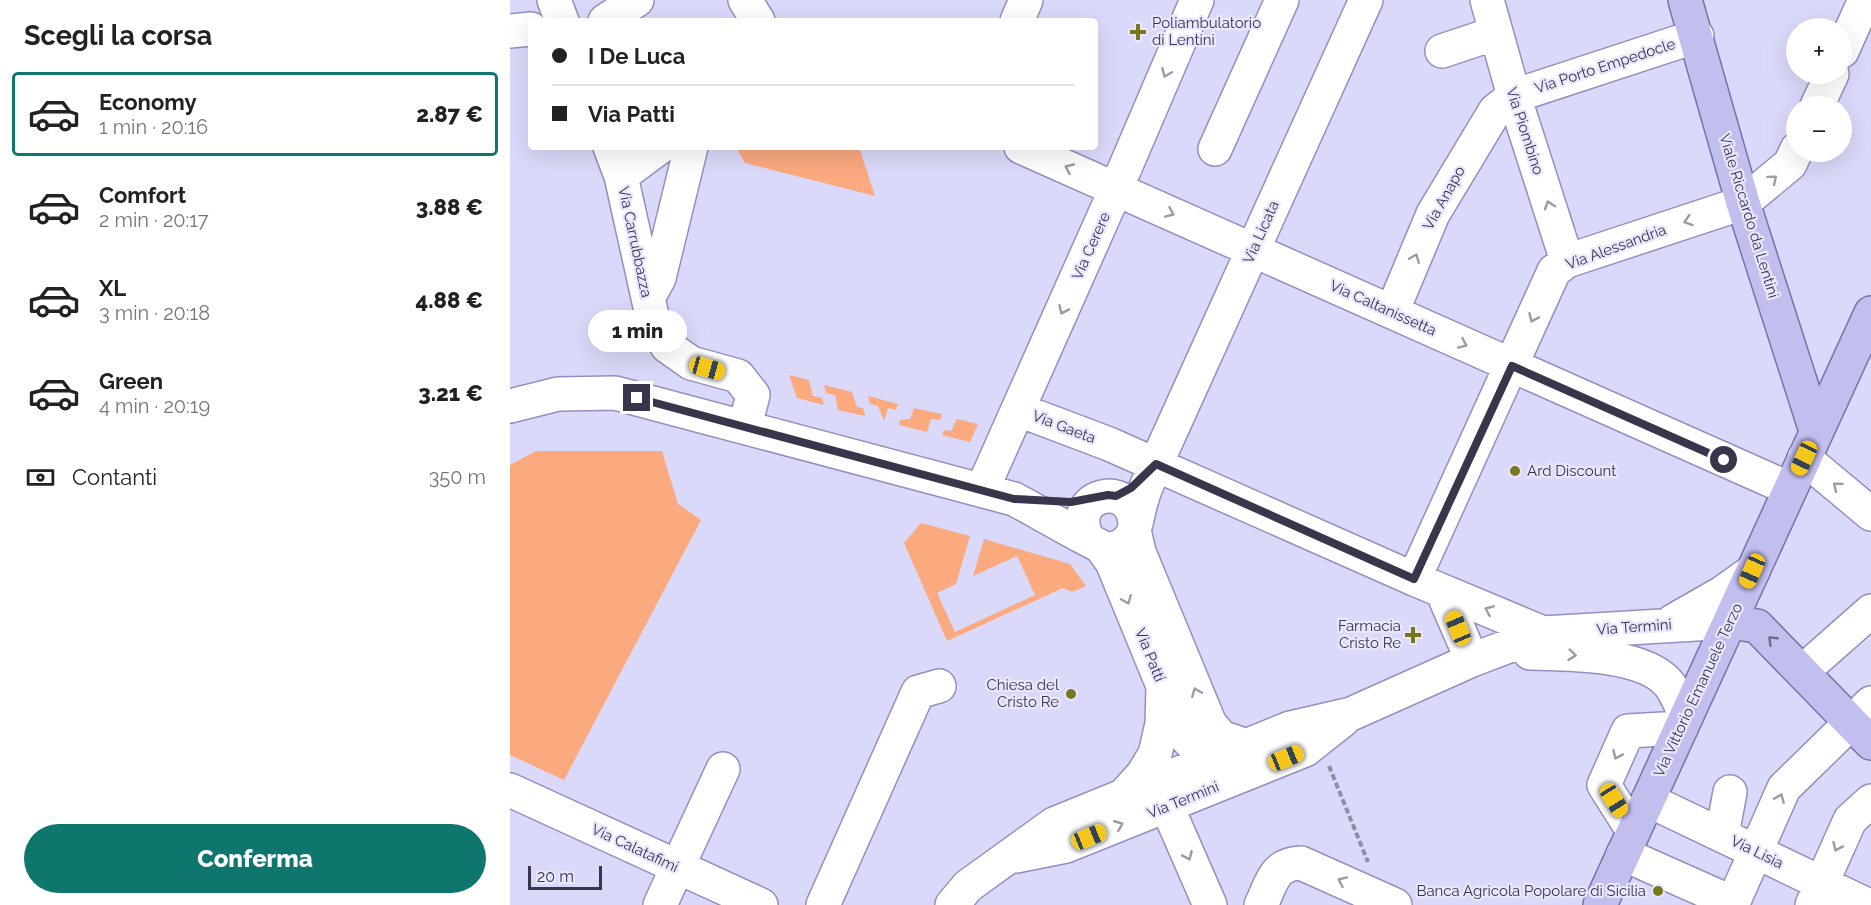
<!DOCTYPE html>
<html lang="it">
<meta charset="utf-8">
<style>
:root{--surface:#fff;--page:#f2f2f2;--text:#222;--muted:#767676;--line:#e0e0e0;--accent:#0f766e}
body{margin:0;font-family:Raleway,sans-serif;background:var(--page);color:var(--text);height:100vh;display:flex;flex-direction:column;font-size:22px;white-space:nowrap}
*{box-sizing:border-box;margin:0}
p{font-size:20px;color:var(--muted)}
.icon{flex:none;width:33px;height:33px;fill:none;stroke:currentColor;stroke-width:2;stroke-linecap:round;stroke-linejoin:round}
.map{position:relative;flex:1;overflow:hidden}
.details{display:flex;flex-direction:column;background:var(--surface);width:510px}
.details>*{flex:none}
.banner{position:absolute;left:18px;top:18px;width:570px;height:132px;border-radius:6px;box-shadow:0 6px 24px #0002;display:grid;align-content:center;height:132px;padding:0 24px;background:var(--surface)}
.controls{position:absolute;left:1276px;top:18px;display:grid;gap:12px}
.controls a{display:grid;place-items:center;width:66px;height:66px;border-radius:50%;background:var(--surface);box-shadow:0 6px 24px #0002;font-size:30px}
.scale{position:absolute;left:18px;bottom:15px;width:74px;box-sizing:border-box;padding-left:6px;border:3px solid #38364b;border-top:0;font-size:16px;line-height:21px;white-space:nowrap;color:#38364b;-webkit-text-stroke:4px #e8e7fd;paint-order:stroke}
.end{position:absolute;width:27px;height:27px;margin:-14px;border:8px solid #38364b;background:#fff;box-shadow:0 0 0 3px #fff}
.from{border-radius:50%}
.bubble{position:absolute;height:42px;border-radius:21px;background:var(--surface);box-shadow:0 6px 24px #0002;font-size:20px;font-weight:800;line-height:42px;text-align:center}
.car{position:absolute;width:18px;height:36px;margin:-18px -9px;border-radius:8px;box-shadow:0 0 4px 2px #0007;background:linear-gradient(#f5c518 24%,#345 0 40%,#f5c518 0 76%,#345 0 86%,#f5c518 0)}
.banner b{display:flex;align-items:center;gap:21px;height:57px;font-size:22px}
.banner b+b{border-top:2px solid var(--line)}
.banner i{width:15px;height:15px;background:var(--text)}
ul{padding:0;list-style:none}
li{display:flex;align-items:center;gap:18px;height:84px;margin:0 12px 9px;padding:0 12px;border:3px solid transparent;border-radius:6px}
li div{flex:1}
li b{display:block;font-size:22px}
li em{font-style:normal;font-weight:800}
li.on{border-color:var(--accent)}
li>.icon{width:54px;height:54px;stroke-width:1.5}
h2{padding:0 24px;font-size:27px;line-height:72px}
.pay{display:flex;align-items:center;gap:15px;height:66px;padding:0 24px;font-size:22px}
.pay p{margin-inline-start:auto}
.cta{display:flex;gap:12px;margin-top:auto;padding:12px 24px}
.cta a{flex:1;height:69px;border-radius:36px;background:var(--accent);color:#fff;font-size:24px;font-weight:800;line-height:69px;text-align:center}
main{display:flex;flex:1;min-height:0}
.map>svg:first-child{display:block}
</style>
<main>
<section class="details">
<h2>Scegli la corsa</h2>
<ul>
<li class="on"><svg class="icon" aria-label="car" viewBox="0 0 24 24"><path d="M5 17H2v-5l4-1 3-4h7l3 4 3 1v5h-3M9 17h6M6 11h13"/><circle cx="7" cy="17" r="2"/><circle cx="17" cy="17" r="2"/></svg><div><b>Economy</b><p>1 min · 20:16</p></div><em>2.87 €</em></li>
<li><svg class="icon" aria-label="car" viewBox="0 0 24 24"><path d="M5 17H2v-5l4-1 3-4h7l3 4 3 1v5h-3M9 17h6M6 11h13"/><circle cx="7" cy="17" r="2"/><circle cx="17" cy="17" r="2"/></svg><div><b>Comfort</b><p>2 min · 20:17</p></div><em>3.88 €</em></li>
<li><svg class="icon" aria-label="car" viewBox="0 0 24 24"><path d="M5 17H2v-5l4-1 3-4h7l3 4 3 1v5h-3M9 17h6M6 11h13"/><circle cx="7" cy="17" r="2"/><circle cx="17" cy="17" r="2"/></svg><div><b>XL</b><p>3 min · 20:18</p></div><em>4.88 €</em></li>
<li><svg class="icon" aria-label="car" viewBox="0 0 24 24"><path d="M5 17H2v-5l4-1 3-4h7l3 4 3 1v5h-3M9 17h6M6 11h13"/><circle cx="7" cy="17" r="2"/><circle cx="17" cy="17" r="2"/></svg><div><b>Green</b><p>4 min · 20:19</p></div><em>3.21 €</em></li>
</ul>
<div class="pay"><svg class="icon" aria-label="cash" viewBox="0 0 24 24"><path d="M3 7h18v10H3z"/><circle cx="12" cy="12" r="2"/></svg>Contanti<p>350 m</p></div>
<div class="cta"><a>Conferma</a></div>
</section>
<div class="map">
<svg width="1361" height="905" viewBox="0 0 1361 905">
<rect width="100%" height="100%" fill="#dad9f9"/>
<path fill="#fba97f" d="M226 147H349L365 196 235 163Z
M279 375 299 380 303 396 312 398 314 405 287 398Z
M314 385 342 392 347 407 353 408 355 416 328 410 325 395 316 393Z
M358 396 388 404 385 410 378 408 374 421 368 406 360 404Z
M404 408 432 414 430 420 421 419 417 432 389 425 390 420 400 419Z
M447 419 468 424 460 442 432 435 434 430 441 431Z
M26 451H152L168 504 191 520 54 780 0 755V465Z
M411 523 460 536 446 584 427 593 445 632 525 595 507 556 463 576 474 539 560 564 576 586 562 592 553 588 437 641 394 543Z"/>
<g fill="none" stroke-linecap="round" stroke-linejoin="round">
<defs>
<path id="minor" d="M44 0 52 21
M235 0 248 21
M977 0 1004 96 1057 261
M95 21 127 0
M507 21 516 0
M0 31 21 29
M932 51 986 33
M1332 51 1355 0
M1307 106 1322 74
M100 147 111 176 143 320 157 346 181 363 228 376 243 395 235 426
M511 147 1280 489
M705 149 772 0
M111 176 150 147
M138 298 149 278 181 147
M882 312 923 214 985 111 1004 96 1187 36
M0 406 48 394 105 393 504 499C518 506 590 548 598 549 608 549 617 543 622 535 627 525 628 511 632 499 635 487 641 476 646 464L856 0
M509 410 599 444 904 579 1044 271 1057 261 1233 203 1280 164 1287 149
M1294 458 1361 514
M472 490 606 189 687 0
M624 530 629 552 700 724 711 737 737 746
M578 539C554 495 621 477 625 523
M591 547 602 562 653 686 652 724 645 754 633 774 615 794
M904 579 1033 633
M932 591 962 660
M1163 621 1212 593 1243 571
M1020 653C1057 654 1134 653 1159 684 1167 694 1171 706 1176 717
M1293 671 1361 611
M656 693C669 733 678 750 718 766
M648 786 700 905
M0 790 251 905
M1138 800 1357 905
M1123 831 1094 785 1118 731 1171 728
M1212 835 1220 792
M1113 854 1223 903 1274 788 1361 703
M506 856 556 846 795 750 833 720
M150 905 213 769
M313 905 408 692 429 686
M442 905 458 886 544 824 780 728 841 714 962 660 1033 633 1220 622
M751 905C762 883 763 864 791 863L885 905
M1302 905 1340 820 1361 801"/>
<path id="major" d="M1175 0 1233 203 1306 431
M1220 622 1247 626 1361 743
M1090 905 1361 313"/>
</defs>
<use href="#minor" stroke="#938fc1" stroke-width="36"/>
<use href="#major" stroke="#7872ad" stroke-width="36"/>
<path stroke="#8f8ea9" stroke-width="4" stroke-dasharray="6 3" stroke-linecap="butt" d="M819 766 858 862"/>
<use href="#minor" stroke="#fff" stroke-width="33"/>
<use href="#major" stroke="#c2beee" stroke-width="33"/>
</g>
<defs><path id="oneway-chevron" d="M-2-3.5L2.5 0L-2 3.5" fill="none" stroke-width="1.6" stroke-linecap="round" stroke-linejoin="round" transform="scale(1.5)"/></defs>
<g stroke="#9c9aa5">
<use href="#oneway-chevron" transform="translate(656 73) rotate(113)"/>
<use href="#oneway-chevron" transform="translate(559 168) rotate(-156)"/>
<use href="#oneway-chevron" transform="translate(1263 179) rotate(-40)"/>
<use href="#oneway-chevron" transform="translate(1039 205) rotate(-108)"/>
<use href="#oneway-chevron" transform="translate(660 213) rotate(24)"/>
<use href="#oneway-chevron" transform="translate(1178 221) rotate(162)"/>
<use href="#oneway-chevron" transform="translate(905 258) rotate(-68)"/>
<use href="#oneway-chevron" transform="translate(553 310) rotate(114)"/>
<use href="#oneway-chevron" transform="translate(1023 318) rotate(114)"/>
<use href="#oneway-chevron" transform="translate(953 344) rotate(24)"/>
<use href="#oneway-chevron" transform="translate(1327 486) rotate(-140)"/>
<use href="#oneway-chevron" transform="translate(617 600) rotate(67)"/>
<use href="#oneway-chevron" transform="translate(979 610) rotate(-157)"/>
<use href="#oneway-chevron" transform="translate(1062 655) rotate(6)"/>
<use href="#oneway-chevron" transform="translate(686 692) rotate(-112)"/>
<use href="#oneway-chevron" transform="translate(1107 755) rotate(114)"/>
<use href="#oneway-chevron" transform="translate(1270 798) rotate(-67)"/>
<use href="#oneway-chevron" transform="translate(609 825) rotate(-22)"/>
<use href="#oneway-chevron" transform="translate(1327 847) rotate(114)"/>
<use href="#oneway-chevron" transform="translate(678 856) rotate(66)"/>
<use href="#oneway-chevron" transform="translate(832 881) rotate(-156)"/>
</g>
<use stroke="#6f6c8c" href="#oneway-chevron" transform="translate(1262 640) rotate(-136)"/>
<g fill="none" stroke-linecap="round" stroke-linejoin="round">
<path stroke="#38364b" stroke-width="8" d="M127 398 504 499 561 502 598 495 606 496 621 488 646 464 904 579 1002 366 1214 460"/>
</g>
<g fill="#79771c" stroke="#e8e7fd" stroke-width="2">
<path d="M625 23h6v6h6v6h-6v6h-6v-6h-6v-6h6z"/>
<circle cx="1005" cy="471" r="6"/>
<path d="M900 626h6v6h6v6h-6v6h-6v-6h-6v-6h6z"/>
<circle cx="561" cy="694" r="6"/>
<circle cx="1148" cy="891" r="6"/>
</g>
<g text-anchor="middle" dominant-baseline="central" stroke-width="4.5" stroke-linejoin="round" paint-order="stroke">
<g font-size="15" fill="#38364b" stroke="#e8e7fd" text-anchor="end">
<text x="642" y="23" text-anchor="start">Poliambulatorio<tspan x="642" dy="17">di Lentini</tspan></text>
<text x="1017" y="471" text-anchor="start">Ard Discount</text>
<text x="891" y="626">Farmacia<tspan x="891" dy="17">Cristo Re</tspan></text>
<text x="549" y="685">Chiesa del<tspan x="549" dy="17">Cristo Re</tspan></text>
<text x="1136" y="891">Banca Agricola Popolare di Sicilia</text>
</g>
<g font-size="15" fill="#38364b" stroke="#e8e7fd">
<text transform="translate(1095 66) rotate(-18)">Via Porto Empedocle</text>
<text transform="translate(1015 131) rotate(72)">Via Piombino</text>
<text transform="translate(934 198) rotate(-61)">Via Anapo</text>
<text transform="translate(1239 216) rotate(73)">Viale Riccardo da Lentini</text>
<text transform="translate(751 232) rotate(-66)">Via Licata</text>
<text transform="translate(125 242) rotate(78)">Via Carrubbazza</text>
<text transform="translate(581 246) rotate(-66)">Via Cerere</text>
<text transform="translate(1106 247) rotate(-20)">Via Alessandria</text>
<text transform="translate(873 308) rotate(24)">Via Caltanissetta</text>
<text transform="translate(554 427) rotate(21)">Via Gaeta</text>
<text transform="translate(1124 627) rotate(-4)">Via Termini</text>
<text transform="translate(640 655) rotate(68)">Via Patti</text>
<text transform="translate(1188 690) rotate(-65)">Via Vittorio Emanuele Terzo</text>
<text transform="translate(673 800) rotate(-22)">Via Termini</text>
<text transform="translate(125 848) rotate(25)">Via Calatafimi</text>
<text transform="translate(1247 852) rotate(26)">Via Lisia</text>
</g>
</g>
</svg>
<div class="controls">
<a>+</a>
<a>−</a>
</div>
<div class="scale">20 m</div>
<i class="end from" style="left:1214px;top:460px"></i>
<i class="end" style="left:127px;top:398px"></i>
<div class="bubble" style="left:78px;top:310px;width:99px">1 min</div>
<i class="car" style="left:197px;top:368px;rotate:106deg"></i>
<i class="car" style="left:1294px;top:458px;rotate:205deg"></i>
<i class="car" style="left:1242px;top:571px;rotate:204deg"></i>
<i class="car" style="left:948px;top:628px;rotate:337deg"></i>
<i class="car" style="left:776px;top:758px;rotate:68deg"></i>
<i class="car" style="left:1104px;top:800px;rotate:148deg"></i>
<i class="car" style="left:579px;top:837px;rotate:68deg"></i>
<div class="banner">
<b><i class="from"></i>I De Luca</b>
<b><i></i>Via Patti</b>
</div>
</div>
</main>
